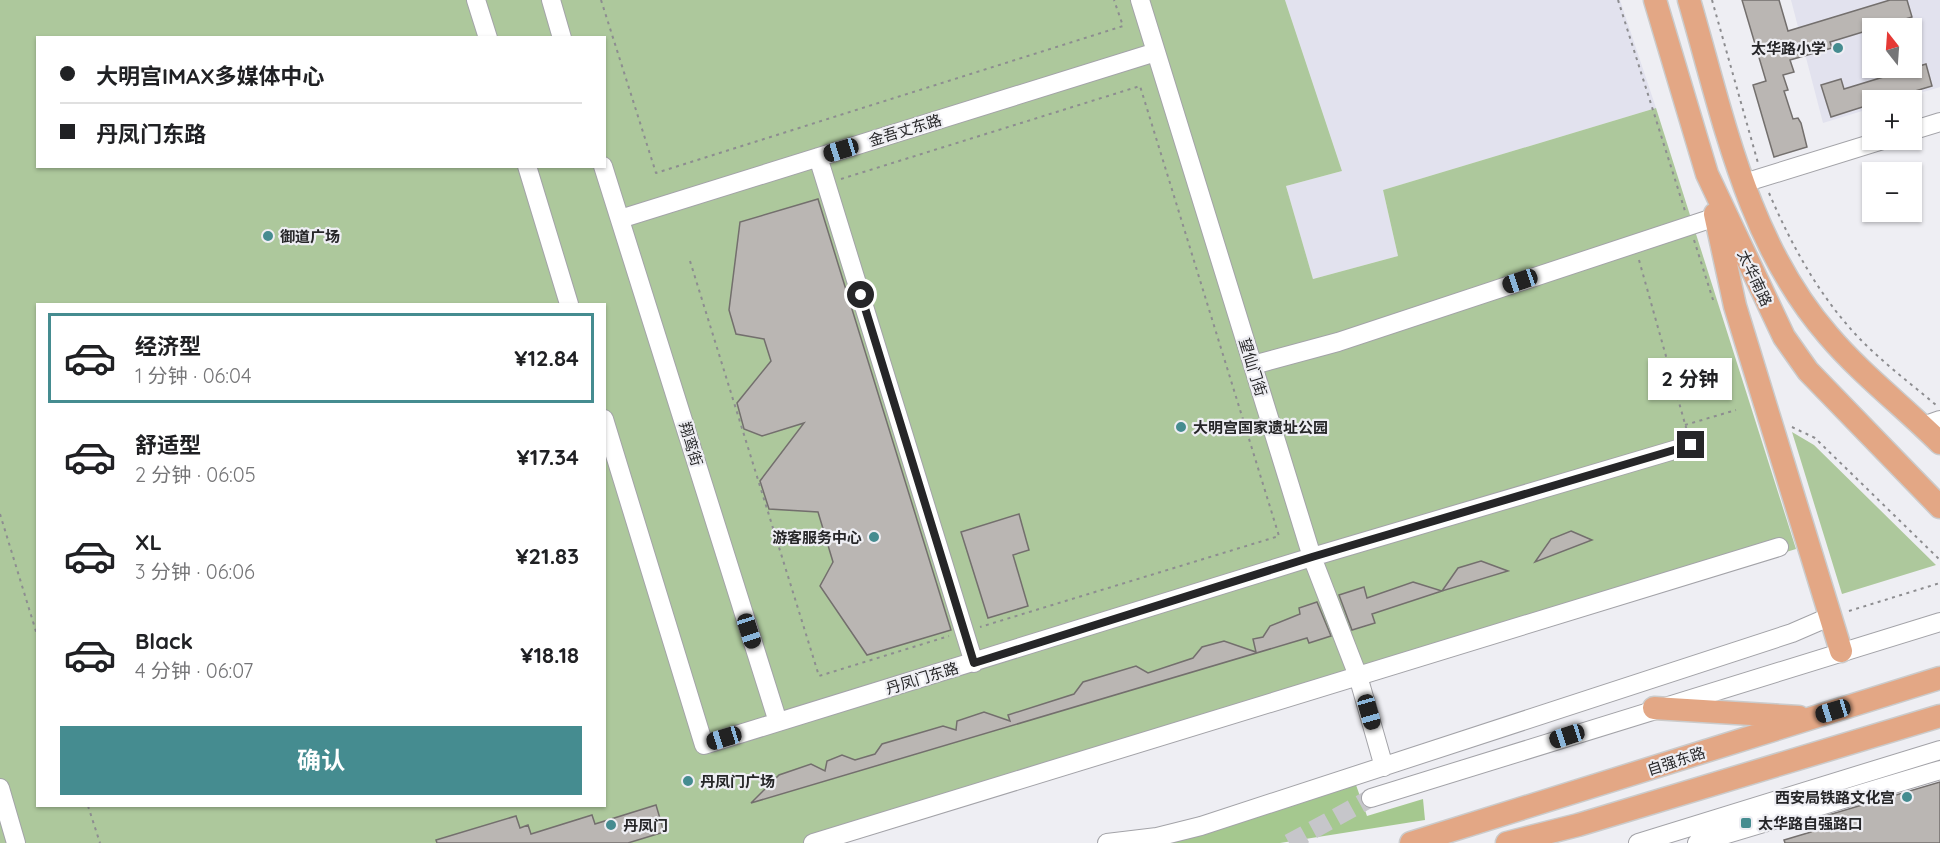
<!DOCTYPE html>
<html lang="zh">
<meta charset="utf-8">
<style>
:root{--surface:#fff;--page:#f6f6f6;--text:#202124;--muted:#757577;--line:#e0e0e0;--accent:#458c90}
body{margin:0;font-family:Quicksand,"Noto Sans SC",sans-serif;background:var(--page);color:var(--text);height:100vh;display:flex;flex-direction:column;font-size:22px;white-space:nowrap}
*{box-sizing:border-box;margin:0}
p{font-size:20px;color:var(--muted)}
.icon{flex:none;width:33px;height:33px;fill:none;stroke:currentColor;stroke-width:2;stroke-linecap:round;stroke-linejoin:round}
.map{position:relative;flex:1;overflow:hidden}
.drawer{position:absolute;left:36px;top:303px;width:570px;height:504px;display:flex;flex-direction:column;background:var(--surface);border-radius:0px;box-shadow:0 2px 4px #0004}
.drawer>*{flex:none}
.hud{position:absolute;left:36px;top:36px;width:570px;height:132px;border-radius:0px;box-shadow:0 2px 4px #0004;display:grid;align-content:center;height:132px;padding:0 24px;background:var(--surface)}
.needle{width:39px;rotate:343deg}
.controls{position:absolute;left:1862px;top:18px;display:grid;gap:12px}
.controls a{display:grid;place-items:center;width:60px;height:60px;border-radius:0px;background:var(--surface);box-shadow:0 2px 4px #0004;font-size:30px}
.end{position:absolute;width:27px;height:27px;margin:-14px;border:8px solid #262628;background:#fff;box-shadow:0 0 0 3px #fff}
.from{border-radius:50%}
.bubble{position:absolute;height:42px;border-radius:0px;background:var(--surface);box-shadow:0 2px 4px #0004;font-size:20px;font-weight:700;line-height:42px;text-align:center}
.car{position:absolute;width:18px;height:36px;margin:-18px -9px;border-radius:8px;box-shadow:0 0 4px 2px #0007;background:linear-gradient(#222 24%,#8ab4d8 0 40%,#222 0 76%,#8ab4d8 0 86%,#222 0)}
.hud b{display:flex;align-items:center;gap:21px;height:57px;font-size:22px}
.hud b+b{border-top:2px solid var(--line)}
.hud i{width:15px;height:15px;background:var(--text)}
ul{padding:10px 0 0;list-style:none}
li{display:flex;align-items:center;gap:18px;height:90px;margin:0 12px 9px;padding:0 12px;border:3px solid transparent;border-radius:0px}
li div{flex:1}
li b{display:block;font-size:22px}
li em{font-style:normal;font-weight:700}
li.selected{border-color:var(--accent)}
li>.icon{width:54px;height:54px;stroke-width:1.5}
.action{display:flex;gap:12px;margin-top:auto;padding:12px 24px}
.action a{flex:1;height:69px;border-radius:0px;background:var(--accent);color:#fff;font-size:24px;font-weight:700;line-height:69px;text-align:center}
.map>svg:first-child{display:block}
</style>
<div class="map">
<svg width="1940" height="843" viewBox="0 0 1940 843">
<rect width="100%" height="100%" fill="#eeeef3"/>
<path fill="#e2e2ee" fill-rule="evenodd" d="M1285 0H1620L1656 108 1383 190 1398 256 1313 279 1286 186 1342 171Z
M1791 0H1940V87L1897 100H1872V108L1823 123ZM1872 28H1911V68H1872Z"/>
<path fill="#adc89c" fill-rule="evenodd" d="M0 0H1285L1342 171 1286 186 1313 279 1398 256 1383 190 1656 108 1796 549 828 843H0ZM38 38H604V166H38ZM38 304H604V806H38Z
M1792 432 1814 445 1936 565 1842 594Z"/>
<path fill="#a5c88f" d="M1356 785 1367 816 1423 799 1425 820 1280 843H1172Z"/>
<path fill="#bab6b3" stroke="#736f6d" stroke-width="1.5" d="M1742 0H1779L1788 31 1890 0H1907L1912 17 1830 42 1832 48 1790 60 1794 72 1783 75 1788 90 1784 91 1793 119 1798 118 1801 123 1807 147 1774 157 1753 85 1766 81Z
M1926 64 1932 86 1885 100H1872V104L1831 117 1821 85 1841 79 1844 89Z
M818 199 951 630 867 655 820 586 833 562 818 512 769 509 760 481 804 423 762 436 744 429 737 403 771 361 764 339 736 334 729 310 740 222Z
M1019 514 1029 550 1013 555 1028 606 988 618 961 532Z
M1571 531 1592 540 1535 562 1551 539Z
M1481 561 1508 571 1442 591 1458 568Z
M1413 582 1442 591 1372 614 1375 623 1352 630 1339 595 1364 587 1367 598Z
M1317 602 1331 636 1309 643 1307 638 751 803 779 775 811 764 825 771 827 761 842 755 855 760 875 754 882 744 943 726 956 730 957 721 984 712 1010 721 1008 715 1074 694 1083 682 1136 666 1148 673 1193 658 1202 647 1224 641 1256 652 1253 639 1263 637 1270 626 1300 614 1299 608Z
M1940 782V843H1785L1784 840 1811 832 1808 821Z
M656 805 664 832 628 843H437L436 840 516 816 520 828 528 825 531 834 592 815 595 824Z"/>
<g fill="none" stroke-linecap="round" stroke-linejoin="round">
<path stroke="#c6c6ca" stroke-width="18" stroke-dasharray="18 9" stroke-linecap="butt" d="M1289 843 1371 798"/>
<defs>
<path id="minor" d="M476 0 488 38
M551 0 562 38
M1140 0 1312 557 1358 676 1384 767
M1911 131 1940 122
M818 157 974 663
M527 166 569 304
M603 166 778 722
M1744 183 1883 140
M620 219 1156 52
M1253 365 1338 342 1716 217
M604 419 704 745 1312 557 1691 445
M1923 426 1940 420
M0 788 16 843
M1371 798 1940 622
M813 843 1779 547
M1107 843 1157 837 1201 826 1792 633 1829 617
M1638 843 1940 750
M1697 843 1940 770"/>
<path id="major" d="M1655 0 1707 174 1784 337 1808 371 1940 507
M1689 0C1723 116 1747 242 1828 335 1861 374 1903 406 1940 443
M1715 214 1735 306 1841 651
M1654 708 1799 717
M1411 843 1940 678
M1507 843 1578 825 1940 716"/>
</defs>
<use href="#minor" stroke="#a3a3a8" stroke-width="20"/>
<use href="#major" stroke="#cbcbcb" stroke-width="25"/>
<path stroke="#8d8d90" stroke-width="2" stroke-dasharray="3 4.5" stroke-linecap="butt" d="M601 0 656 173 1123 26 1114 0
M1618 0 1685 211
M1712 0 1758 163
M841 179 1140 86 1279 536 980 627
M1769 193C1792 246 1819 296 1859 338 1882 362 1910 383 1936 405
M1694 240 1714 303
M1639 260 1687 431
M690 261 819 676 949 636
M1685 425 1736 410
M1792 427 1815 438 1940 560
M0 514 38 638
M1849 611 1940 583
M88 806 100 843"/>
<use href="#minor" stroke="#fff" stroke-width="18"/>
<use href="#major" stroke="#e3a785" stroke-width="22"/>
</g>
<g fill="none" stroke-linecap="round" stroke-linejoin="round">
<path stroke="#262628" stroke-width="8" d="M861 295 974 663 1312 557 1691 445"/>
</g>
<g fill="#458c90" stroke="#eeeef3" stroke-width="2">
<circle cx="1838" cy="48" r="6"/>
<circle cx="268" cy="236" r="6"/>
<circle cx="1181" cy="427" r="6"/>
<circle cx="874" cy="537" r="6"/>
<circle cx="688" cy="781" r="6"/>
<circle cx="1907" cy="797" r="6"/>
<rect x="1740" y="817" width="12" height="12" rx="3"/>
<circle cx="611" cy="825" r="6"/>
</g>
<g text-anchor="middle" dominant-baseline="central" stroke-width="4.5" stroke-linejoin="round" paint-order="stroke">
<g font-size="15" font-weight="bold" fill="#262628" stroke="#eeeef3" text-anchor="start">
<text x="1826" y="48" text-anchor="end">太华路小学</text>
<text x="280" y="236">御道广场</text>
<text x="1193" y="427">大明宫国家遗址公园</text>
<text x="862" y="537" text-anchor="end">游客服务中心</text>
<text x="700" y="781">丹凤门广场</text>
<text x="1895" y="797" text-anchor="end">西安局铁路文化宫</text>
<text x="1758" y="823">太华路自强路口</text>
<text x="623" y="825">丹凤门</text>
</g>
<g font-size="15" fill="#262628" stroke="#eeeef3">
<text transform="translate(905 130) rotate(-17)">金吾丈东路</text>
<text transform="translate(1755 278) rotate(65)">太华南路</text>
<text transform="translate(1253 367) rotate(73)">望仙门街</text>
<text transform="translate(691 444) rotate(73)">翔鸾街</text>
<text transform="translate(922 678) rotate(-17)">丹凤门东路</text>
<text transform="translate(1676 761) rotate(-18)">自强东路</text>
</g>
</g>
</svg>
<div class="controls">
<a><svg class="needle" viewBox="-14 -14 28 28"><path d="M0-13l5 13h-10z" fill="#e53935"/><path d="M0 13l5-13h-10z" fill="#757577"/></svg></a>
<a>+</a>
<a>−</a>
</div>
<i class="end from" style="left:861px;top:295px"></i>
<i class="end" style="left:1691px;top:445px"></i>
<div class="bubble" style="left:1648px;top:358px;width:84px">2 分钟</div>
<i class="car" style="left:841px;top:150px;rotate:253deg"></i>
<i class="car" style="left:1520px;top:281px;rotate:251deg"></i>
<i class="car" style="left:749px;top:631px;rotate:162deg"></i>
<i class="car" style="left:1833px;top:711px;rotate:253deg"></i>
<i class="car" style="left:1369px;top:712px;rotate:164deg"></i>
<i class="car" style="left:1567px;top:736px;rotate:252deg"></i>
<i class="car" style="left:724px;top:738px;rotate:253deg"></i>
<div class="hud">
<b><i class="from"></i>大明宫IMAX多媒体中心</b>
<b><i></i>丹凤门东路</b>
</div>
<section class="drawer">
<ul>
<li class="selected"><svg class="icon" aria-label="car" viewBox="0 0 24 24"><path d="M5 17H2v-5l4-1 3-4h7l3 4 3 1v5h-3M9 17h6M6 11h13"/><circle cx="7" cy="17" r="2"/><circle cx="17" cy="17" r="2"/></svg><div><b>经济型</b><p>1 分钟 · 06:04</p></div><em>¥12.84</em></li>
<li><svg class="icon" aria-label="car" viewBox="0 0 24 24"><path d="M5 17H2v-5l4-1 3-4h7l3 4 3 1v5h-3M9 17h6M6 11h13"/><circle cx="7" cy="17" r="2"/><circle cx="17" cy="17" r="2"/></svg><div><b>舒适型</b><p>2 分钟 · 06:05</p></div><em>¥17.34</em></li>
<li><svg class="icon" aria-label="car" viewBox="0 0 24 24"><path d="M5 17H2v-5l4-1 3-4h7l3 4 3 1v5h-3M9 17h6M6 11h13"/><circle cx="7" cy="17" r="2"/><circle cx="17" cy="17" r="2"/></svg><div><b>XL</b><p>3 分钟 · 06:06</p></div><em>¥21.83</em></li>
<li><svg class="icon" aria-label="car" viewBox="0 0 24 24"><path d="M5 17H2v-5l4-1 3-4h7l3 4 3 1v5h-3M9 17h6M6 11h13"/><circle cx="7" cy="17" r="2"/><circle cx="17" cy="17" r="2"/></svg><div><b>Black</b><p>4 分钟 · 06:07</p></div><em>¥18.18</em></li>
</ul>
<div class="action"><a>确认</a></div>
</section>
</div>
